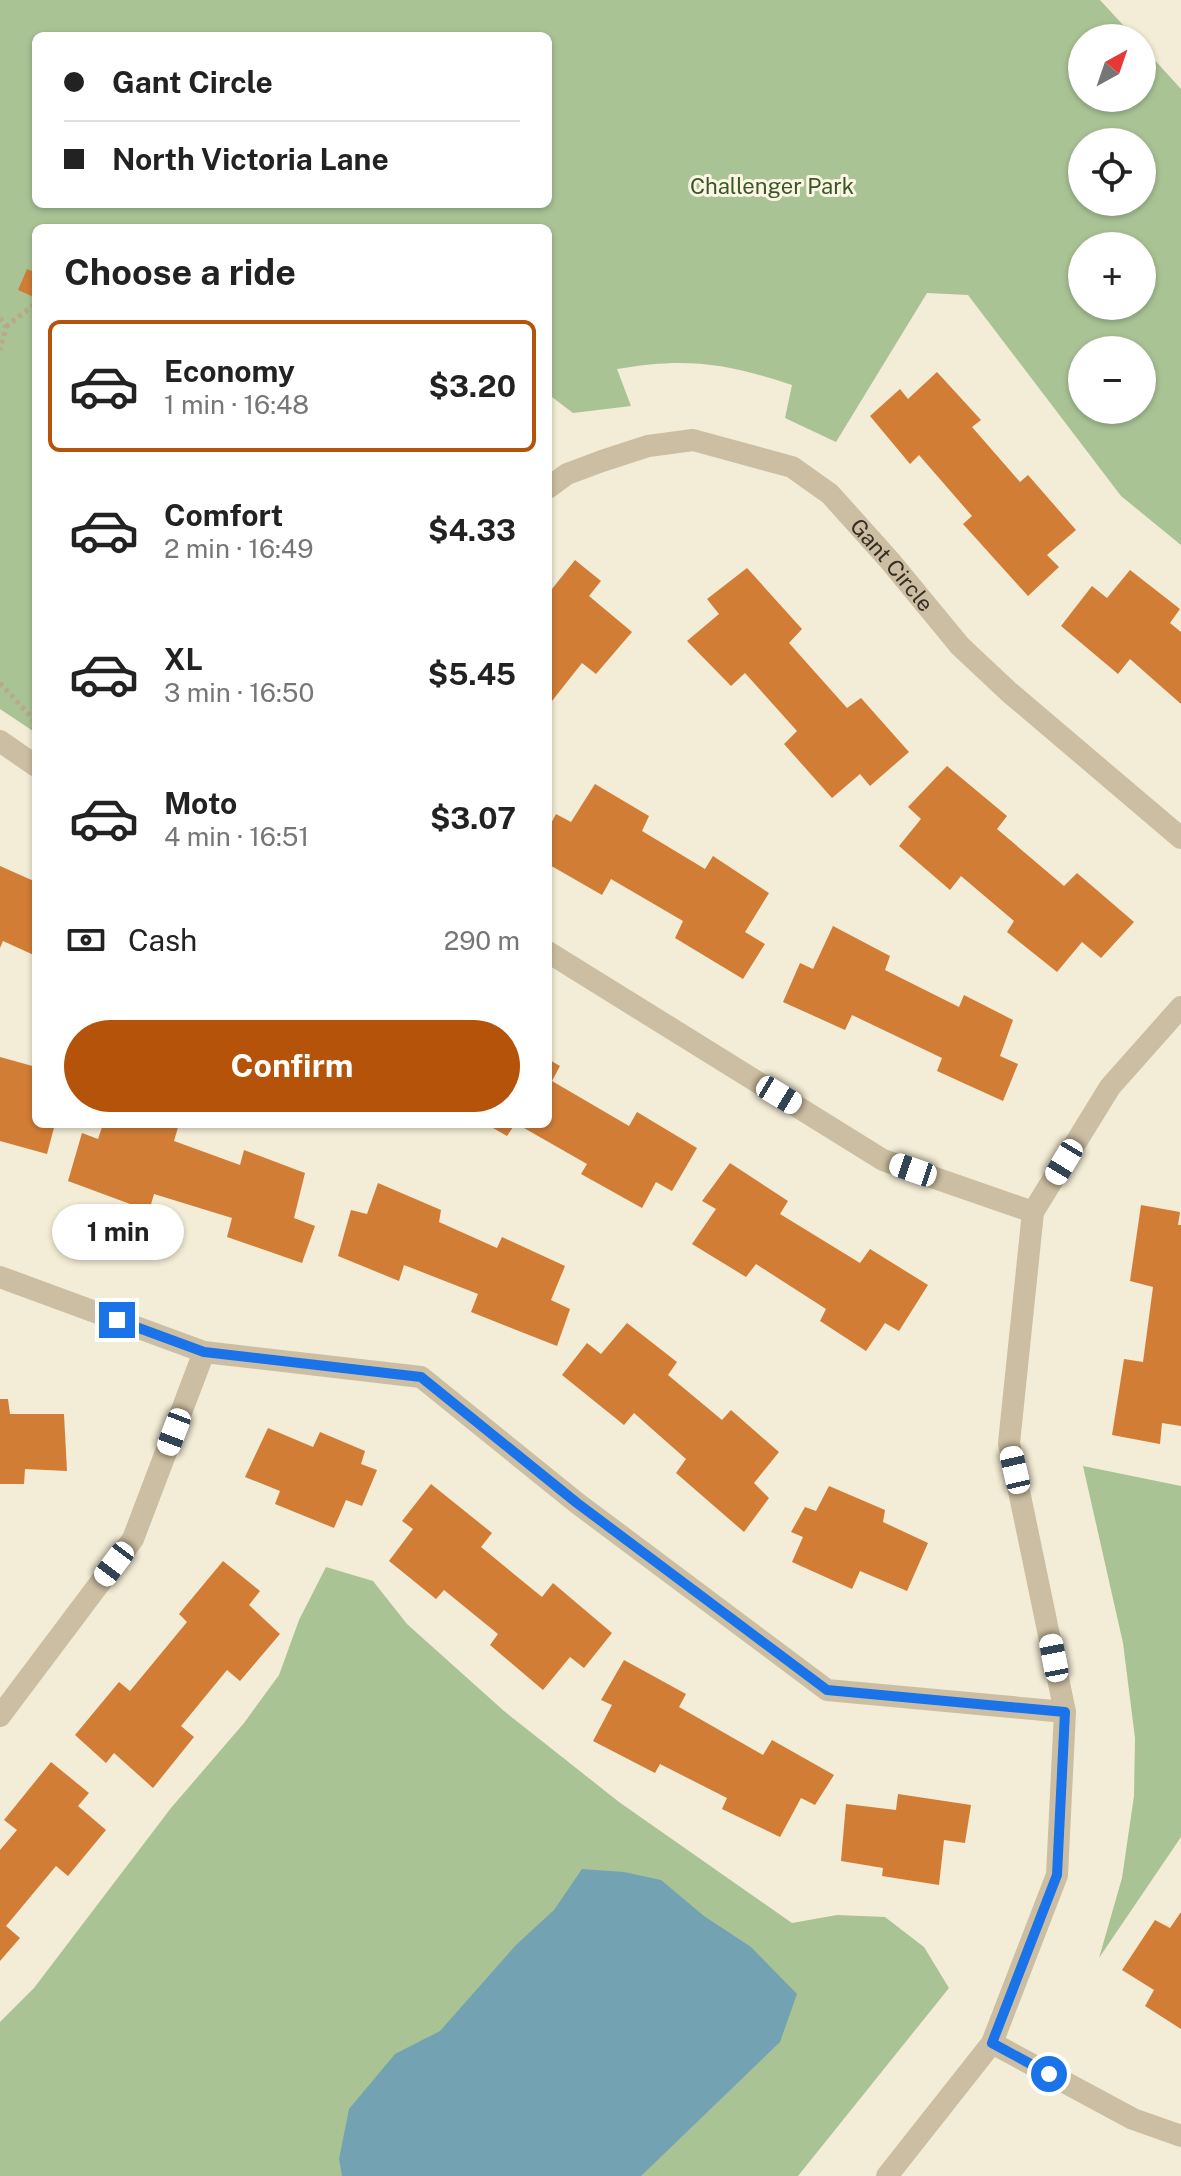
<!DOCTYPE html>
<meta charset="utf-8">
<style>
:root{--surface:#fff;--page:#f2f2f2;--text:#222;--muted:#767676;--line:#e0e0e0;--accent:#b45309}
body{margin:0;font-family:"Public Sans",sans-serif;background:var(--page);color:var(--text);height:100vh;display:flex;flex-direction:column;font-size:30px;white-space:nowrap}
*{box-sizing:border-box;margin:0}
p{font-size:26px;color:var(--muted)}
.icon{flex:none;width:44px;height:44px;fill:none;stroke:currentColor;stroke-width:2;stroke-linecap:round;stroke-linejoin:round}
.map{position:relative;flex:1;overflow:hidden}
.sheet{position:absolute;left:32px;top:224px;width:520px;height:904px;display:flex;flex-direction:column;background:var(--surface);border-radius:12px;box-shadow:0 2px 6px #0004}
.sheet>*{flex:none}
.guide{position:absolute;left:32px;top:32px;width:520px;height:176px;border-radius:12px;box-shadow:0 2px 6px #0004;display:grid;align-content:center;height:176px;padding:0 32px;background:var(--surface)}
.needle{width:52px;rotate:40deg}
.controls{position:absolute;left:1068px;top:24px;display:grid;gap:16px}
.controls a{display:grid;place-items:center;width:88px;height:88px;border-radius:50%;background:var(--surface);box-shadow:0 2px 6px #0004;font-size:40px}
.end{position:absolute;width:36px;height:36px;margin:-18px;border:10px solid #1a73e8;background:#fff;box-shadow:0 0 0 4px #fff}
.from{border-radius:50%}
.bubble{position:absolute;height:56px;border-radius:28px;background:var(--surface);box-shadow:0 2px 6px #0004;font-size:26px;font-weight:700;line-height:56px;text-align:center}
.car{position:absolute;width:24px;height:48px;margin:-24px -12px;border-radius:10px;box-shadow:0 0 6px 2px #0007;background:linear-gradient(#fff 24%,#345 0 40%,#fff 0 76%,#345 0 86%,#fff 0)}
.guide b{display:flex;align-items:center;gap:28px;height:76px;font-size:30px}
.guide b+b{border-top:2px solid var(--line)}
.guide i{width:20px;height:20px;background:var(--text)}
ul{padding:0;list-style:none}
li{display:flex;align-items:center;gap:24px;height:132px;margin:0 16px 12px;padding:0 16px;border:4px solid transparent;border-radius:12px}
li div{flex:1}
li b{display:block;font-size:30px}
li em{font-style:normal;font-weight:700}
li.selected{border-color:var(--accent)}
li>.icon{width:72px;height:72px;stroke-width:1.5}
h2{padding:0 32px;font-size:36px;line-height:96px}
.pay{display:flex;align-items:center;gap:20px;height:88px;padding:0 32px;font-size:30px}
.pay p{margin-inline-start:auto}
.cta{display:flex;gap:16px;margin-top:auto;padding:16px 32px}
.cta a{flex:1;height:92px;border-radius:48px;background:var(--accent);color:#fff;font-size:32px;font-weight:700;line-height:92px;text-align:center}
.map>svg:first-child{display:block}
</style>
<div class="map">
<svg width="1181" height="2176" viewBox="0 0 1181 2176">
<rect width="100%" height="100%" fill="#f3ecd6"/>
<path fill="#aac395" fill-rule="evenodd" d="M0 0H1100L1135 38H1082V98H1142V46L1181 89V545L1121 496 968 295 927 293 836 442 785 418 792 385C726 363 686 357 617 369L631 406 573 413 548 394V228H36V733L0 709ZM36 36H548V204H36ZM1082 142H1142V202H1082ZM1082 246H1142V306H1082ZM1082 350H1142V410H1082Z
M1083 1466 1181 1486V1837L1099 1958 1122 1878 1134 1796 1135 1738 1123 1643Z
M326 1567 373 1581 407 1624 504 1711 619 1802 792 1923 837 1915 885 1917 924 1947 949 1988 798 2176H0V2022L34 1988 171 1808 244 1723 279 1675 299 1620Z"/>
<path fill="#73a2b3" d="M582 1869 624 1872 661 1880 704 1916 751 1947 797 1994 780 2042 641 2176H342L339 2159 349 2109 395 2054 440 2031 516 1945 554 1910Z"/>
<path fill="#d17d36" d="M27 269 36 273V298L18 290Z
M937 372 981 420 972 427 1020 482 1028 475 1076 530 1047 555 1059 567 1028 596 963 524 972 516 919 455 910 464 870 416 900 389 908 399Z
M575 560 601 581 589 596 632 632 596 674 582 663 548 706V594Z
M747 568 802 629 789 643 847 708 861 698 909 752 870 786 860 774 832 798 784 744 797 731 745 673 731 686 687 641 719 614 707 599Z
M1130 570 1180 609 1170 623 1181 632V704L1130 659 1118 674 1061 626 1092 586 1107 598Z
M947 766 1007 816 997 829 1064 886 1077 873 1134 922 1101 958 1082 942 1057 972 1007 932 1014 921 961 876 950 890 899 846 921 819 908 807Z
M595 784 649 816 642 831 705 869 713 856 769 893 745 932 765 944 743 979 675 938 683 921 611 879 602 895 548 864V829L556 814 571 822Z
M0 866 36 882 33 899 36 900V956L3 941 0 948Z
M833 926 890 956 885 970 959 1007 964 995 1013 1020 1000 1056 1018 1064 1003 1101 937 1071 942 1058 852 1015 845 1030 783 1002 800 963 813 969Z
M0 1057 36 1067V1124H55L47 1154 0 1141Z
M548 1059 560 1066 552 1081 629 1126 637 1112 697 1148 672 1191 656 1182 642 1208 581 1174 587 1164 517 1124H548Z
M103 1124H179L174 1141 240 1165 244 1150 305 1173 294 1218 315 1226 302 1263 227 1237 232 1218 154 1194 149 1211 68 1181 82 1133 98 1139Z
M486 1124H515L507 1136Z
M730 1163 788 1201 780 1214 860 1263 870 1249 928 1285 899 1331 885 1323 866 1351 820 1321 826 1309 756 1264 746 1277 692 1244 716 1209 702 1201Z
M378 1183 441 1210 439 1222 497 1248 502 1237 565 1266 551 1300 570 1309 557 1346 471 1312 478 1294 404 1265 399 1281 338 1256 351 1210 367 1214Z
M1141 1205 1180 1212 1178 1225H1181V1426L1162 1423 1160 1444 1112 1435 1124 1359 1143 1362 1153 1287 1130 1281Z
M627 1323 677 1362 668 1375 722 1420 731 1410 779 1452 754 1483 769 1498 744 1532 676 1473 686 1459 634 1413 624 1425 562 1375 587 1343 601 1354Z
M0 1399H8L10 1414H64L67 1471 25 1469 24 1484H0Z
M268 1428 313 1447 320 1432 365 1451 361 1464 377 1470 362 1506 346 1500 334 1528 275 1504 280 1491 245 1477Z
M431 1484 492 1533 481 1547 542 1597 553 1583 612 1633 584 1668 570 1657 543 1690 490 1645 498 1634 444 1590 436 1599 389 1561 413 1529 402 1521Z
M829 1486 885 1510 883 1522 928 1543 907 1591 860 1571 852 1589 792 1562 803 1537 791 1532 805 1507 816 1511Z
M223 1561 260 1591 249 1605 280 1634 240 1681 227 1670 181 1726 194 1737 153 1788 114 1753 106 1763 75 1735 119 1682 130 1691 187 1622 179 1614Z
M624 1660 686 1694 679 1707 763 1755 772 1740 834 1775 815 1805 801 1798 780 1837 722 1809 727 1798 660 1764 655 1773 593 1741 612 1705 601 1700Z
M51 1762 89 1793 78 1806 106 1830 68 1876 56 1866 6 1926 20 1938 0 1961V1850L17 1830 4 1820Z
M898 1794 971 1805 965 1843 944 1840 939 1885 882 1876 883 1868 841 1861 846 1804 896 1810Z
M1181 1912V2029L1145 2006 1154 1990 1122 1970 1155 1920 1170 1928Z"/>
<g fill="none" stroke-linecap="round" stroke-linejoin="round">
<path stroke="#b8a88c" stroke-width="5" stroke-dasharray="4 4" stroke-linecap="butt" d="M0 318 6 327 0 350
M6 327 36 303
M0 683 36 722"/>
<g stroke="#ccbea2" stroke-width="22">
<path id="s1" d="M548 488 567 474 602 461 648 446 693 440 792 467 830 494 890 561 960 646 1009 692 1181 838"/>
<path d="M0 741 36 766"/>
<path d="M548 952 883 1160 1033 1212"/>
<path d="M0 1277 204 1352 421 1377 577 1503 827 1690 1065 1712"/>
<path d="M0 1716 133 1539 204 1352"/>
<path d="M992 2043 1133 2119 1181 2136"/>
</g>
<path stroke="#ccbea2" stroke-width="22" d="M887 2176 992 2043 1057 1875 1065 1712 1009 1443 1033 1212 1110 1087 1181 1007"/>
</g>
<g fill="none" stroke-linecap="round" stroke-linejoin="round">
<path stroke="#1a73e8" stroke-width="10" d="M117 1320 204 1352 421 1377 577 1503 827 1690 1065 1712 1057 1875 992 2043 1049 2074"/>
</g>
<g text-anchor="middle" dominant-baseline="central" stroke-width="6" stroke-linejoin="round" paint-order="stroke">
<g font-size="22" fill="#3a5626" stroke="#fbf5e3">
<text x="772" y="186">Challenger Park</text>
</g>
<g font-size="22" fill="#362e25" stroke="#fbf5e3">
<text stroke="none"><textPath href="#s1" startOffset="398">Gant Circle</textPath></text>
</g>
</g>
</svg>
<div class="controls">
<a><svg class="needle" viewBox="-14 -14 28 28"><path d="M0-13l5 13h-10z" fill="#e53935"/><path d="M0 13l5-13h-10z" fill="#767676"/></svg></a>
<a><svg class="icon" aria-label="locate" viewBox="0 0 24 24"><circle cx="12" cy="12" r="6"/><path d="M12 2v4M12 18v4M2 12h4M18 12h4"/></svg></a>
<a>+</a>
<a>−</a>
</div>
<i class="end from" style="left:1049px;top:2074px"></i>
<i class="end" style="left:117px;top:1320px"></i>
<div class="bubble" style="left:52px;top:1204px;width:132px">1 min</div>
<i class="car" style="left:779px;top:1095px;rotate:121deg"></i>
<i class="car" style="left:1064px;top:1162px;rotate:211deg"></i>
<i class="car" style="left:913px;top:1170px;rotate:289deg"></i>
<i class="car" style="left:174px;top:1432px;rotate:201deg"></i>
<i class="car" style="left:1015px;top:1470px;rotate:347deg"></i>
<i class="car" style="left:114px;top:1564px;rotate:217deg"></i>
<i class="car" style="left:1054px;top:1658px;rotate:349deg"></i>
<div class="guide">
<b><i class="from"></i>Gant Circle</b>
<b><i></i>North Victoria Lane</b>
</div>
<section class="sheet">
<h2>Choose a ride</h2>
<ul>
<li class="selected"><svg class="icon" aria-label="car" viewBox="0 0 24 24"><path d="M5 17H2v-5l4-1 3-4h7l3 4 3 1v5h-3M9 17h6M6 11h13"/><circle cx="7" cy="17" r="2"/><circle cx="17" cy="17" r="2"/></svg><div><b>Economy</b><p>1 min · 16:48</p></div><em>$3.20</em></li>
<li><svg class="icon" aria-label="car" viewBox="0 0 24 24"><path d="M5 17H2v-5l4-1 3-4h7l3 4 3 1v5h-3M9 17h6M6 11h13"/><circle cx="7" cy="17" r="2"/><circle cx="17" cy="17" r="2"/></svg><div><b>Comfort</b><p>2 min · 16:49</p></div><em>$4.33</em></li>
<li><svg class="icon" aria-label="car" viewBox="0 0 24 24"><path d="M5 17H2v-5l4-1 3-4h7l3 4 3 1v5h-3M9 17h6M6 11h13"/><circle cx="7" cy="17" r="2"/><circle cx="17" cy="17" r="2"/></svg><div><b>XL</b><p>3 min · 16:50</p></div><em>$5.45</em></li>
<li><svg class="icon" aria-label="car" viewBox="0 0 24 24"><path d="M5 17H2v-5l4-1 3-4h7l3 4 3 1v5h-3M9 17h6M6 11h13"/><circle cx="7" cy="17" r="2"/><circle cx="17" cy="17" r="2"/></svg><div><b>Moto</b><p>4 min · 16:51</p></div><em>$3.07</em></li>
</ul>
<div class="pay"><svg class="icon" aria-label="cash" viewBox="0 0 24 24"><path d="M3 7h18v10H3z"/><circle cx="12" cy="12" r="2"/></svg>Cash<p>290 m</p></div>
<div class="cta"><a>Confirm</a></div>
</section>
</div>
